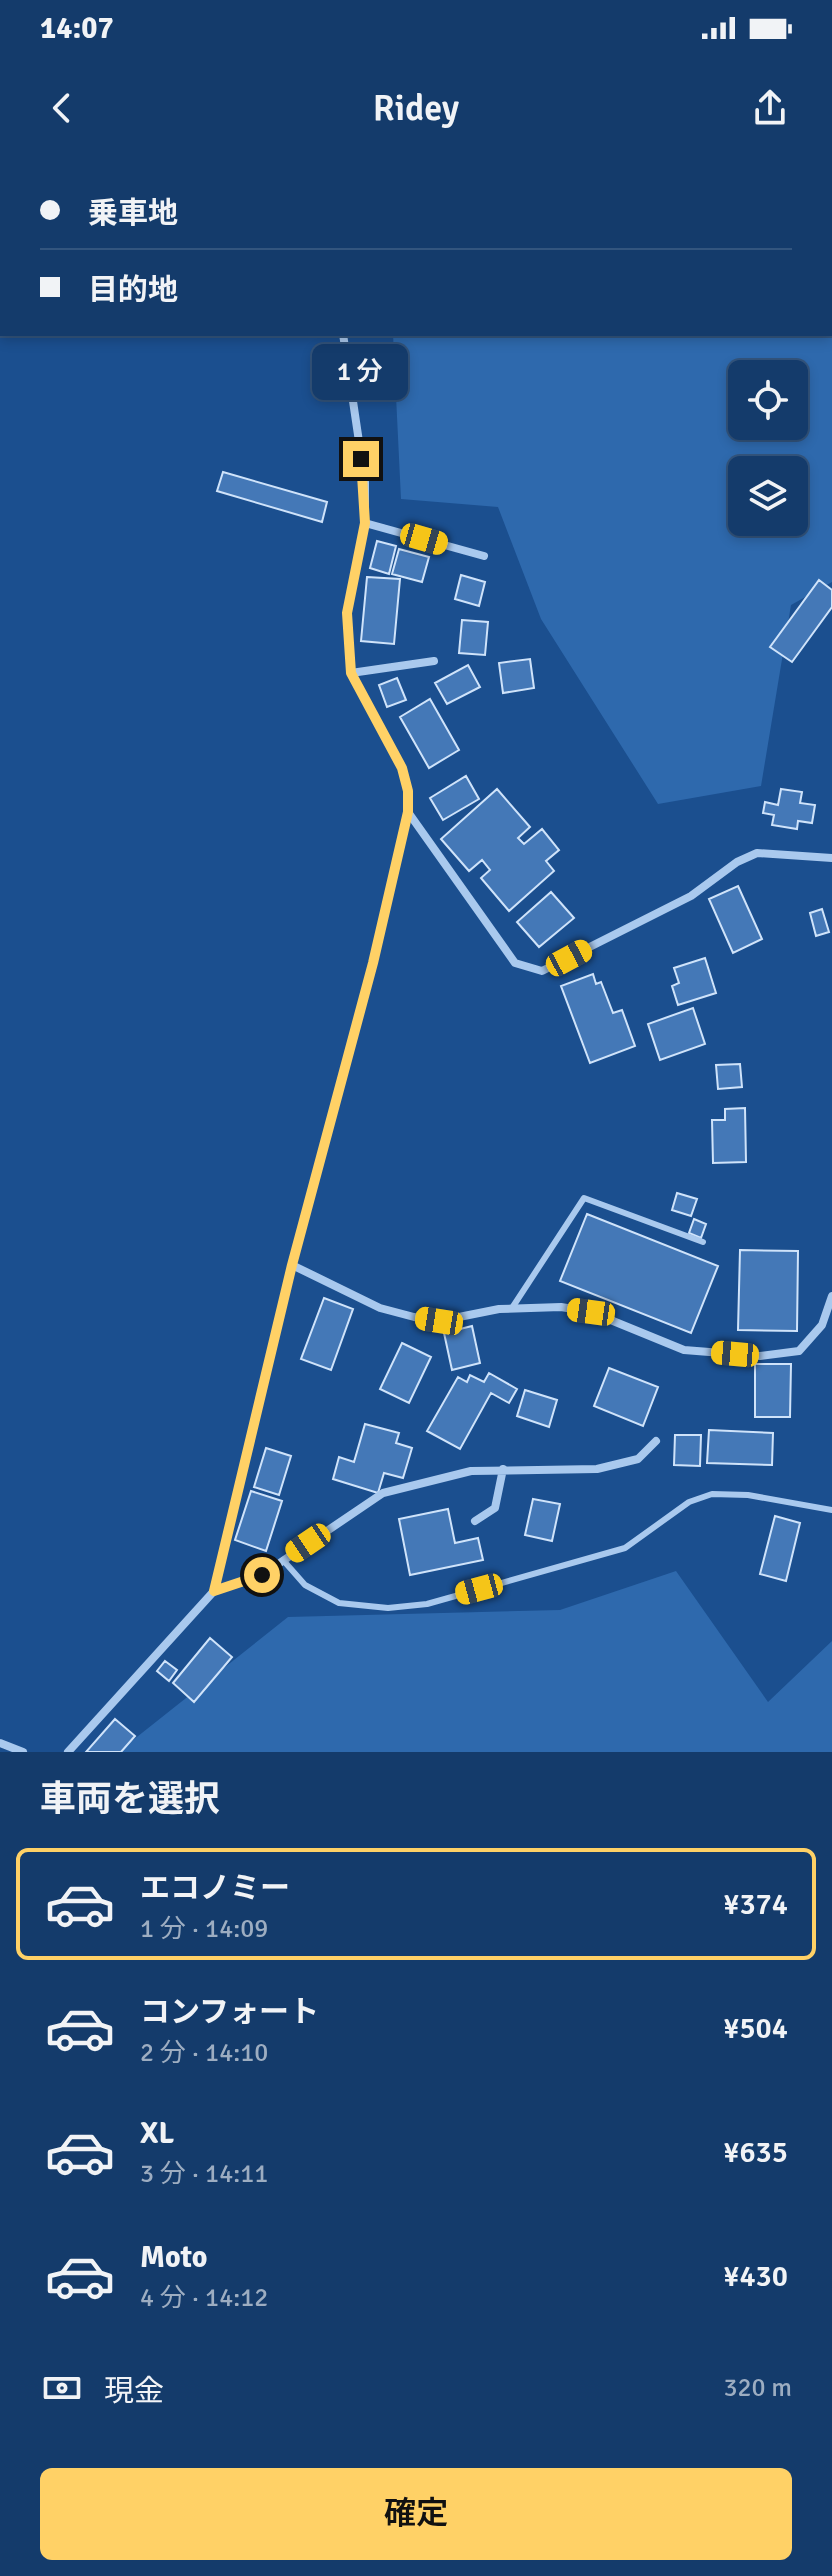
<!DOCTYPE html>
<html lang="ja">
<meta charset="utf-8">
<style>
:root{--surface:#143b6b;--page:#1d4271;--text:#f1f3f6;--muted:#9dadc1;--line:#33557e;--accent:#ffd166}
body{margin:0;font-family:Signika,"Noto Sans JP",sans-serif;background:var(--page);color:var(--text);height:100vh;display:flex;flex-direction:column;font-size:30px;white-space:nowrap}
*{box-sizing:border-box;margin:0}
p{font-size:26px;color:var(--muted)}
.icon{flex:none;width:44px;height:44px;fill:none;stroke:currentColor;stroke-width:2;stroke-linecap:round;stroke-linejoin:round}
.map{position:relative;height:1592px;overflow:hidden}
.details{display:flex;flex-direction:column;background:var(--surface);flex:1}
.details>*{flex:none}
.banner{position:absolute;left:0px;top:0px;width:832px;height:176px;box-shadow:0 4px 12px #0003,0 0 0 2px var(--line);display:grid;align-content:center;height:176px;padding:0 40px;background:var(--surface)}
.tools{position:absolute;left:728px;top:200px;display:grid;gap:16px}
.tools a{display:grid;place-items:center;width:80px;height:80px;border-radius:12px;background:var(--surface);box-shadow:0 4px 12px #0003,0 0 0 2px var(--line);font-size:40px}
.end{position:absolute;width:36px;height:36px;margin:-18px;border:10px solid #ffd166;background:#111;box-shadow:0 0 0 4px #111}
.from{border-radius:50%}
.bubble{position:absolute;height:56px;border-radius:12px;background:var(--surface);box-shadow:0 4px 12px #0003,0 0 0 2px var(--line);font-size:26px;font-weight:600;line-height:56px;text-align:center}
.car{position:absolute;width:24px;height:48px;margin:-24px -12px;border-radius:10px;box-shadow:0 0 6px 2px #0007;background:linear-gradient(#f5c518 24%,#345 0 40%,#f5c518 0 76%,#345 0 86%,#f5c518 0)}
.banner b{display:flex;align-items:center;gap:28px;height:76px;font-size:30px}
.banner b+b{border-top:2px solid var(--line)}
.banner i{width:20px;height:20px;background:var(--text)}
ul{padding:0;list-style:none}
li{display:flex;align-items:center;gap:24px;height:112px;margin:0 16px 12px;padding:0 24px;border:4px solid transparent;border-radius:12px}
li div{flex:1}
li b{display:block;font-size:30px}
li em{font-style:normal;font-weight:600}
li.current{border-color:var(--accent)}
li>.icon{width:72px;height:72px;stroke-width:1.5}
h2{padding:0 40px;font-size:36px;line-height:96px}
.pay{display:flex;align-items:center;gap:20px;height:88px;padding:0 40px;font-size:30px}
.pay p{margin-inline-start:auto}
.primary-button{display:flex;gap:16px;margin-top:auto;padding:16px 40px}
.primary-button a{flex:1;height:92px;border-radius:12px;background:var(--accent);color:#111;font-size:32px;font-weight:600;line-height:92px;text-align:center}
.status{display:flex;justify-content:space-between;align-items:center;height:56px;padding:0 40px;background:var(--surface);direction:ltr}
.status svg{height:22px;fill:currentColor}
header{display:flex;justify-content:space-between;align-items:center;height:104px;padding:0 40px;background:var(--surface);font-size:36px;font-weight:600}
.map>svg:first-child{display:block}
</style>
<div class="status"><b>14:07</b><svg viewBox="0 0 49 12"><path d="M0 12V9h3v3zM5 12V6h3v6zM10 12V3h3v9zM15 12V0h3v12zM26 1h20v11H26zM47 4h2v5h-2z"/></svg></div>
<header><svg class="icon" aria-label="back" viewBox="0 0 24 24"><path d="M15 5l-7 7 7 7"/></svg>Ridey<svg class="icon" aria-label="share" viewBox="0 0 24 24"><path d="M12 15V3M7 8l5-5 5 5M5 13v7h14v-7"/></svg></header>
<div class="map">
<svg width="832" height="1592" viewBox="0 0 832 1592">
<rect width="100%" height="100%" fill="#1b4f8f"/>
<path fill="#2e69ad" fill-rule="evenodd" d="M532 0H832V422L791 445 761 626 658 644 541 459 498 347 401 339 393 174H830V2ZM742 214H794V266H742ZM742 310H794V362H742Z
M676 1411 768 1542 832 1481V1592H118L288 1457 560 1450Z"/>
<path fill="#4478b7" stroke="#cfe3fa" stroke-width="2" d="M223 312 327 342 322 362 217 331Z
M377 381 396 386 389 414 370 408Z
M399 389 429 397 422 422 392 414Z
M461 415 485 422 479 446 455 439Z
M367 417 400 419 394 484 361 481Z
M819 420 832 430V447L792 502 770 487Z
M462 460 488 462 485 495 459 493Z
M530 499 534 528 503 533 499 503Z
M468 505 480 527 447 544 435 523Z
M397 518 406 540 387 547 379 525Z
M430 539 459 590 429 608 400 557Z
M466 616 479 639 443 660 430 638Z
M497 629 530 667 518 678 524 684 542 669 559 690 546 701 554 711 509 751 481 718 490 710 482 700 469 711 441 679Z
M781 629 802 632 800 643 815 645 812 663 798 661 797 669 772 665 774 655 763 653 765 642 778 645Z
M738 726 762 779 733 793 709 739Z
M551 732 574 758 539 787 517 762Z
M822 749 829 772 816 776 810 753Z
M705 798 716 833 678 845 672 826 679 823 674 808Z
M593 814 596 824 601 822 613 853 622 850 635 886 590 903 561 826Z
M693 848 705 884 660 900 648 864Z
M740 904 742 927 718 929 716 905Z
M745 948 746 1002 713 1003 712 960H725V949Z
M677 1033 697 1039 691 1056 672 1050Z
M587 1054 718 1106 691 1173 560 1121Z
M694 1059 706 1064 701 1078 689 1073Z
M740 1090 798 1091 797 1171 738 1170Z
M324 1138 353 1149 331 1210 301 1199Z
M472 1166 480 1203 452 1210 444 1173Z
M402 1183 431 1197 409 1243 380 1229Z
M755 1204H791L790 1257H755Z
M609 1208 658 1227 643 1266 594 1246Z
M489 1213 517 1229 509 1243 491 1233 460 1289 427 1271 458 1217 467 1222 470 1215 484 1222Z
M525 1230 557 1240 549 1267 517 1256Z
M365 1264 399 1273 396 1283 412 1288 403 1318 384 1313 378 1333 333 1319 339 1297 354 1302Z
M709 1270 773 1273 772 1305 707 1303Z
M675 1275H701L700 1306 674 1305Z
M266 1288 291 1296 279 1335 254 1327Z
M251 1331 282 1341 266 1391 235 1380Z
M533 1339 560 1344 552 1381 525 1375Z
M448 1349 455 1383 478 1378 483 1400 410 1415 399 1359Z
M775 1356 800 1363 786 1421 760 1414Z
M210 1478 232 1497 194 1542 173 1523Z
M165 1501 177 1510 169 1521 157 1511Z
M115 1559 135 1576 121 1592H86Z"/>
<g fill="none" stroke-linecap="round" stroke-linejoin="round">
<path stroke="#a9c9ee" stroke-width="6" d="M512 1148 584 1038 703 1082
M283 1400 305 1425 339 1443 388 1448 427 1444 625 1388 689 1342 712 1334 748 1335 832 1350"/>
<path stroke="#a9c9ee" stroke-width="8" d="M338 0 339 2
M365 363 484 396
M351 513 434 501
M408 652 515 803 542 811 691 736 737 702 757 693 832 698
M292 1105 380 1148 414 1157 439 1161 499 1149 561 1147 591 1152 684 1190 760 1196 799 1191 822 1165 832 1136
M475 1361 495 1348 503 1309
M214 1431 262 1415 383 1333 471 1311 597 1309 638 1299 656 1281
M0 1583 23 1592
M68 1592 214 1431 292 1105 373 803 408 652V631L402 608 351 513 347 453 365 363V322L343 174"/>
</g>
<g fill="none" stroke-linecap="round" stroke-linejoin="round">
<path stroke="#ffd166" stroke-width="10" d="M262 1415 214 1431 292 1105 373 803 408 652V631L402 608 351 513 347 453 365 363 361 299"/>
</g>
</svg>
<div class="tools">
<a><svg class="icon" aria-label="locate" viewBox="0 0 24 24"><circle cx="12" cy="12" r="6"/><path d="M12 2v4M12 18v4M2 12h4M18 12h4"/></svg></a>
<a><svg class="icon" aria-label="layers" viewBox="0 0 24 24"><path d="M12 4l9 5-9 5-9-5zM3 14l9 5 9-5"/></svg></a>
</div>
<i class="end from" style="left:262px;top:1415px"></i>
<i class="end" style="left:361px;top:299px"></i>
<div class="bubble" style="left:312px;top:184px;width:96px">1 分</div>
<i class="car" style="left:424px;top:379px;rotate:106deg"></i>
<i class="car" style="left:569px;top:798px;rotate:62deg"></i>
<i class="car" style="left:591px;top:1152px;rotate:278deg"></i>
<i class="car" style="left:439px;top:1161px;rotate:279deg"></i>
<i class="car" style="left:735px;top:1194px;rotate:275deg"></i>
<i class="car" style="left:308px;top:1383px;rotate:236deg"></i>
<i class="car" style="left:479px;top:1429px;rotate:255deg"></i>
<div class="banner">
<b><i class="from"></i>乗車地</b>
<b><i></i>目的地</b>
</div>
</div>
<section class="details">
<h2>車両を選択</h2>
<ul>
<li class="current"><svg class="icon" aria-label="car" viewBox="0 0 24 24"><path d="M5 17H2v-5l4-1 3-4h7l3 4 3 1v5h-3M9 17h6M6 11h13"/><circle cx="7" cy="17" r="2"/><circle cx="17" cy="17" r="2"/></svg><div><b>エコノミー</b><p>1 分 · 14:09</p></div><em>¥374</em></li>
<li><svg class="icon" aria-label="car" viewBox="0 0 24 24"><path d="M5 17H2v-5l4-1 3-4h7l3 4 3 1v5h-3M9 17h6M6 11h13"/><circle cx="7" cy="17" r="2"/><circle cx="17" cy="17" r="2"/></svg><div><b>コンフォート</b><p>2 分 · 14:10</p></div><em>¥504</em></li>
<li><svg class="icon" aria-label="car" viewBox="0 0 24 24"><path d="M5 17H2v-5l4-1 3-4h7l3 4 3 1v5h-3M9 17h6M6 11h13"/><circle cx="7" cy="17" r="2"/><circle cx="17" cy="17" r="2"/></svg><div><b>XL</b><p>3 分 · 14:11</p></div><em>¥635</em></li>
<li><svg class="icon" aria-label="car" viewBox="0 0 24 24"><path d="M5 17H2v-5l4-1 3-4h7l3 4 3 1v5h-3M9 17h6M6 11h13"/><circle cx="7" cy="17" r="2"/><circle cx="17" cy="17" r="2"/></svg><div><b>Moto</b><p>4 分 · 14:12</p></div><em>¥430</em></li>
</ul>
<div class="pay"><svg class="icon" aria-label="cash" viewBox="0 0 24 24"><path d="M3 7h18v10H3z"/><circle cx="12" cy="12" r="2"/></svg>現金<p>320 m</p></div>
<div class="primary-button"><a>確定</a></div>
</section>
